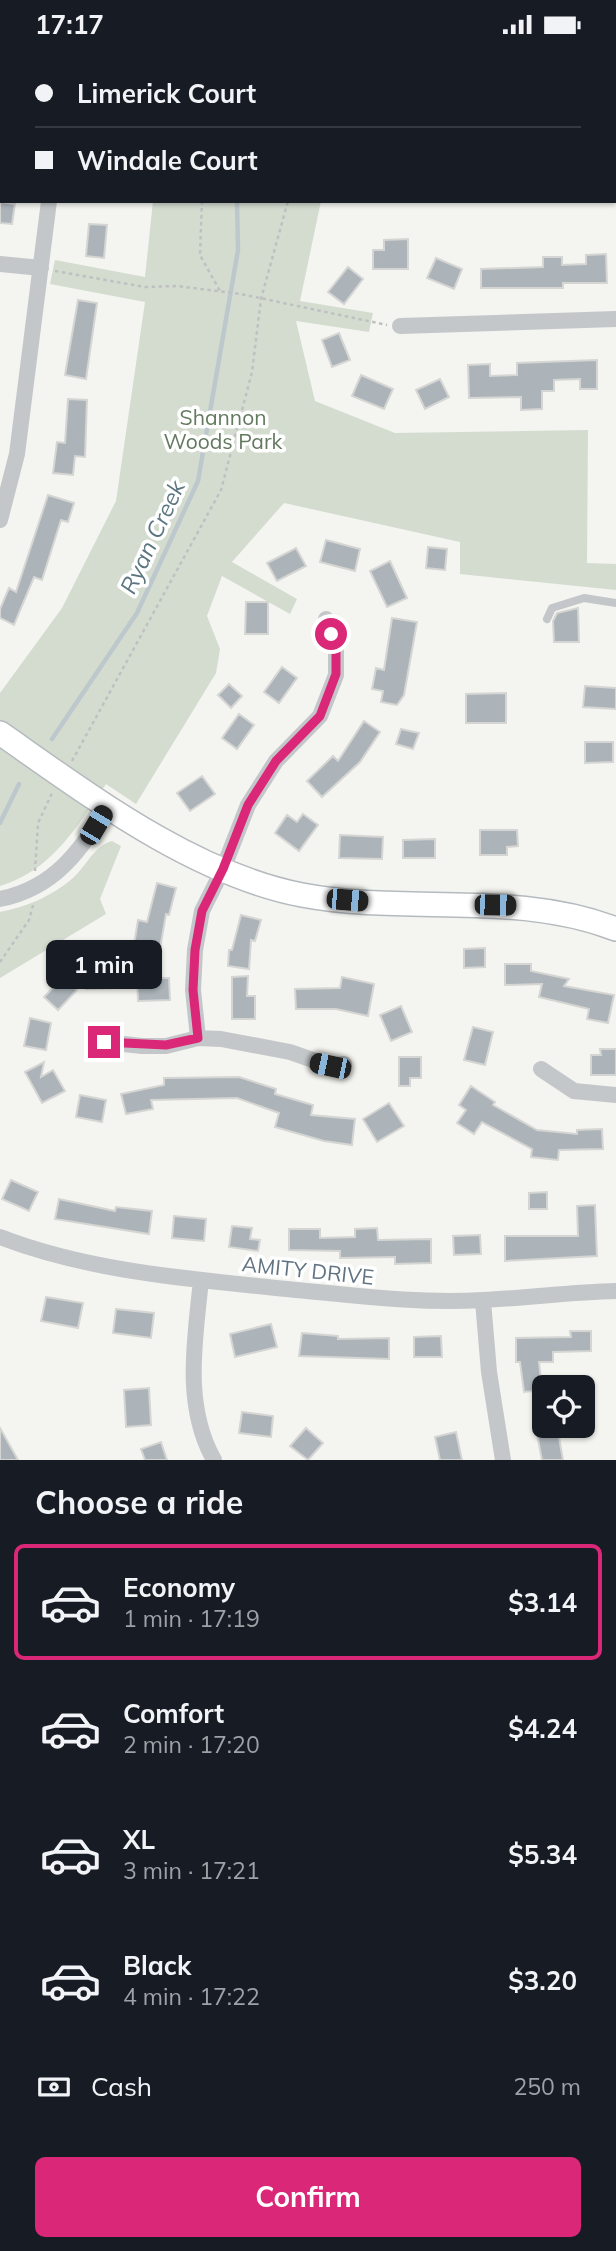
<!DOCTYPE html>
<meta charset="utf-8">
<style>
:root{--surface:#171b24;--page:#242831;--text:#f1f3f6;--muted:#9ea1a6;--line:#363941;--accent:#db2777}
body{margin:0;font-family:Mulish,sans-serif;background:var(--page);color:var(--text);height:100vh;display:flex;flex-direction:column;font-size:26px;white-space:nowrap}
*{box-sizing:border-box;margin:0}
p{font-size:23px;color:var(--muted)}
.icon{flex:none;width:38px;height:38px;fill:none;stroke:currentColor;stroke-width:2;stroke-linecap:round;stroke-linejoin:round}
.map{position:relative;height:1411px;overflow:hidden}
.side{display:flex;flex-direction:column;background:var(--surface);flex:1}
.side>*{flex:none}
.hud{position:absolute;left:0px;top:0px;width:616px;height:154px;box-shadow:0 2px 5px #0004;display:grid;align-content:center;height:154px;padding:0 35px;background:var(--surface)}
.buttons{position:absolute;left:532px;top:1326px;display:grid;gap:14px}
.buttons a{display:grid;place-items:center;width:63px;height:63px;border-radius:10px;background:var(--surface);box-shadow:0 2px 5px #0004;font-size:35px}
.end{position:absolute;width:32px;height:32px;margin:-16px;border:9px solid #db2777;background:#fff;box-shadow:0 0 0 4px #fff}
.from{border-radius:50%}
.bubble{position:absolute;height:49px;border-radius:10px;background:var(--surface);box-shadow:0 2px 5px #0004;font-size:23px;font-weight:700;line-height:49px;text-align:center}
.car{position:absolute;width:21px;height:42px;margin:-21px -10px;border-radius:9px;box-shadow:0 0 5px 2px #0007;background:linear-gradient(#222 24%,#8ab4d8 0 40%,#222 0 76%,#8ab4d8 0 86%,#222 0)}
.hud b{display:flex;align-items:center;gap:24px;height:66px;font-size:26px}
.hud b+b{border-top:2px solid var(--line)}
.hud i{width:18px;height:18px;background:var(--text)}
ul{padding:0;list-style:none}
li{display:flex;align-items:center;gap:21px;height:116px;margin:0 14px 10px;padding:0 21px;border:4px solid transparent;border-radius:10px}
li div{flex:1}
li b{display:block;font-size:26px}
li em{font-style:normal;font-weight:700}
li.on{border-color:var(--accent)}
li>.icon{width:63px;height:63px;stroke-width:1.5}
h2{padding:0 35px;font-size:32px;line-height:84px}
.pay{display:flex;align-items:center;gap:18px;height:77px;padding:0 35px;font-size:26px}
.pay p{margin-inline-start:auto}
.button{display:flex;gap:14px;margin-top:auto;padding:14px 35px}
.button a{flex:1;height:80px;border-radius:10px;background:var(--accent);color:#fff;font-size:28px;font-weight:700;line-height:80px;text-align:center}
.status{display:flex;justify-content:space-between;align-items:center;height:49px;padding:0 35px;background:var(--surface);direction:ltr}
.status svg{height:19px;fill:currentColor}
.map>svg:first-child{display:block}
</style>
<div class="status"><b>17:17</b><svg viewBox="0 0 49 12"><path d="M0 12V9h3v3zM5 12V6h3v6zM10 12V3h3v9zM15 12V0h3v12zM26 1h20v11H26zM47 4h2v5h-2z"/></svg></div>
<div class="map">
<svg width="616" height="1411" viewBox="0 0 616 1411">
<rect width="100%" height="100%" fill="#f4f4f0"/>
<path fill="#d4dcd0" d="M150 0H593L150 2Z
M153 152H321L300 252 373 264 369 283 296 272 315 352 395 384 588 381 587 514 616 515V541L460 525V493L284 454 232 513 297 550 290 565 222 527 207 567 220 600 216 624 136 755 106 735C78 777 51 822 0 837V644L62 559 116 452 145 253 50 235 55 211 145 228Z
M112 792 121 797 100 850 106 865 0 929V863C27 858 52 847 73 829 87 816 94 797 112 792Z"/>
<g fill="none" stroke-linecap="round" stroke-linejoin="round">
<path stroke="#bdc8cd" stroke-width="4.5" d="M269 2V0
M52 690 137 564 198 432 238 201 237 152
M0 774 19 735"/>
</g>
<path fill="#acb4b9" stroke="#d5d5d3" stroke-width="2" d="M0 153 15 155 12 175 0 174Z
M89 175 107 176 104 209 86 207Z
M408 190V220H373V201H384V191Z
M606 205 607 234H563V239H481V220L543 218V208H562V216L586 215V206Z
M436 209 462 220 454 240 427 229Z
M348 218 363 230 344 255 328 243Z
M78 251 97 254 86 330 65 326Z
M339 284 350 311 332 318 322 291Z
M597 311V340H580V330L554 331V342H542V360L521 361V348L469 349 468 316 490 315V327L517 326V314Z
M361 326 393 340 384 360 352 347Z
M440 330 449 348 425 360 416 341Z
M68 350 87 351 85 408 75 407 73 426 53 424 57 393 65 394Z
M48 446 74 454 68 473 61 471 42 531 34 528 14 576 0 569V560L9 539 16 543Z
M326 491 360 500 355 522 320 513Z
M428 498 447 500 445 521 426 519Z
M296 499 306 517 277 532 267 514Z
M390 512 407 549 387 558 370 522Z
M246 553H268V585H245Z
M578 559 579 593H554L553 572 557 564Z
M392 569 417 573 404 646 397 656 381 653 383 642 372 640 376 619 384 621Z
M282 618 297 629 279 654 264 643Z
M229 635 242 647 231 659 218 646Z
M585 637 616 639V660L583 658Z
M506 644V674H466V645Z
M239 665 254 676 237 700 222 689Z
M364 672 380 683 360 713 322 748 307 732 333 707 338 712Z
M401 680 419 684 413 700 396 695Z
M585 693H613V713L585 714Z
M202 727 215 745 190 762 177 744Z
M303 765 318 776 299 802 275 784 287 766 297 773Z
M480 781H517L518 797 507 798V806H480Z
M340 786 383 788 382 810 339 809Z
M435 790V809H403V791Z
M157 834 176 839 169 866 166 865 159 906 133 902 138 871 147 873Z
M241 866 261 871 255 892 251 891 249 920 228 917 229 901H232Z
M485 899V918L464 919V900Z
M505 915H531V922L569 930 564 937 614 946 608 974 587 970 589 960 539 948 542 935 505 936Z
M117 916V939L86 940V917Z
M248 927 247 947H255V970H232V928Z
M63 928 77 941 58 961 44 948Z
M342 928 374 935 368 967 336 960H296L295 940 340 939Z
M137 929H169L170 951 138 952Z
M401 957 412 983 391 992 380 966Z
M30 969 51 974 46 1001 24 997Z
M473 978 493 983 485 1016 464 1011Z
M600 1000H616V1026H591V1006H601Z
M399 1008H421V1029H410V1037H399Z
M44 1013 41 1028 53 1021 65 1042 42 1054 25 1023Z
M239 1028 276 1040 275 1045 313 1056 311 1066 355 1070 352 1096 324 1092 275 1078 279 1064 237 1049 151 1051 153 1060 126 1065 121 1045 164 1036V1029Z
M471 1037 495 1053 493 1056 537 1081 577 1085V1081L602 1080 603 1100 559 1101 558 1111 531 1108 532 1100 482 1073 474 1085 457 1074 466 1061 459 1056Z
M80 1046 106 1051 102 1073 76 1068Z
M389 1054 404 1077 377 1093 363 1070Z
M11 1131 38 1143 29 1162 2 1150Z
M547 1143V1160H529V1144Z
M59 1150 115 1162 116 1158 152 1162 149 1185 55 1170Z
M595 1156 597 1207 505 1212V1187H578L577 1157Z
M174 1167 206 1170 204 1192 172 1189Z
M232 1177 252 1179 250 1190 260 1191 258 1202 229 1198Z
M377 1179 378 1191 431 1190V1214L395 1215V1208L340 1209V1202L289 1201V1180H320V1189L355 1188V1180Z
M480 1186 481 1205 454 1206 453 1187Z
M46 1248 83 1254 78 1279 41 1272Z
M116 1260 154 1264 151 1289 113 1284Z
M271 1275 277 1298 235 1308 230 1285Z
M570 1282H591V1302L553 1303V1313H539L542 1341 524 1343 520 1313H516V1289L571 1288Z
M302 1284 338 1287V1290L389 1289V1310L299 1307Z
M441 1287 442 1308H414V1288Z
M149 1339 151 1376 126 1378 124 1341Z
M242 1363 273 1367 271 1388 239 1384Z
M557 1377 563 1411H542L536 1380Z
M0 1379 18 1411H0Z
M306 1379 323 1394 308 1411 290 1397Z
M456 1383 462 1411H440L435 1388Z
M161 1393 167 1411H145L141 1400Z"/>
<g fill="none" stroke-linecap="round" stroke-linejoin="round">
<defs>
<path id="secondary" d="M0 684C89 746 193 825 302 846 407 866 514 841 616 880"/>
</defs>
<use href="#secondary" stroke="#b5babf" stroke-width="26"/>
<path stroke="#bfc0c2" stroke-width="2.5" stroke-dasharray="3.5 3.5" stroke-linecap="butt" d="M189 0V2
M303 2V0
M202 152 200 206 220 242
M55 222 145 238 177 237 241 245 387 276
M72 712 221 441 252 323 261 250 288 152
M35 822 38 774 53 742
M0 913 29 871 34 853"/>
<path stroke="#c3c7ca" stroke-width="8" d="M547 570 552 559 584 549 616 554"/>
<path stroke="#c3c7ca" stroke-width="16" d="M32 0 33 2
M0 215 41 219
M400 277 616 270
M0 471 17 405 49 152
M0 850C55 839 80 802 108 757
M198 989 193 941 195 901 202 862 223 820 248 756 276 712 320 667 336 626V600L326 570
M105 993 142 997H166L198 989 221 990 290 1003 330 1017 344 1015
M541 1020 574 1042 616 1046
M0 1188C90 1223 192 1230 287 1240 352 1246 418 1255 483 1251 528 1249 571 1243 616 1242
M201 1231C195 1291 183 1356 214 1411
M483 1252 489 1323 503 1411"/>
<use href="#secondary" stroke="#fff" stroke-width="23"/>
</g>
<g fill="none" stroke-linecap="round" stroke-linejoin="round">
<path stroke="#db2777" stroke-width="9" d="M104 993 166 996 198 989 193 941 195 901 202 862 223 820 248 756 276 712 320 667 336 625V600L331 585"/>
</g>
<g text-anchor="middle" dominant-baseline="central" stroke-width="7" stroke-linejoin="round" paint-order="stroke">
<g font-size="21" fill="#647a60" stroke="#fff">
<text x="223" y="368">Shannon<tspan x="223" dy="24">Woods Park</tspan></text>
</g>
<g font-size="21" fill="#617383" stroke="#fff">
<text transform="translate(308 1221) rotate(6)">AMITY DRIVE</text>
</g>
<g font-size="23" font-style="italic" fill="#5c7681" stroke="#fff">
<text transform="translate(152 488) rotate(-65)">Ryan Creek</text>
</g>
</g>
</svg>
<div class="buttons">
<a><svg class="icon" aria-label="locate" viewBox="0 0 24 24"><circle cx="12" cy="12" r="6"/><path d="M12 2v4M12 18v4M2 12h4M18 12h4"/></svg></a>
</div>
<i class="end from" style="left:331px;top:585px"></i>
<i class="end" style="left:104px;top:993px"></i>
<div class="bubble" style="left:46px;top:891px;width:116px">1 min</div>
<i class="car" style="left:96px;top:776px;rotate:31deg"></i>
<i class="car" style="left:347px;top:851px;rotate:95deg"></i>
<i class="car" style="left:495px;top:856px;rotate:91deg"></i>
<i class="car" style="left:330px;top:1017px;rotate:282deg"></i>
<div class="hud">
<b><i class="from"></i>Limerick Court</b>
<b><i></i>Windale Court</b>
</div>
</div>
<section class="side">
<h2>Choose a ride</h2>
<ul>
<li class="on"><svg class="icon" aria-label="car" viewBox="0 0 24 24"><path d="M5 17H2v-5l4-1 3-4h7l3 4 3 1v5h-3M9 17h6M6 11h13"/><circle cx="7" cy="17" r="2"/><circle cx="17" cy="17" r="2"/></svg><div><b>Economy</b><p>1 min · 17:19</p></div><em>$3.14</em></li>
<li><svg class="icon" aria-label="car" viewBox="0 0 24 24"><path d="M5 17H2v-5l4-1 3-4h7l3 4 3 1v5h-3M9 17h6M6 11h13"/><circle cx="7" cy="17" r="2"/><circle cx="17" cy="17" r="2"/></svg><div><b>Comfort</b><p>2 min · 17:20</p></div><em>$4.24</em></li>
<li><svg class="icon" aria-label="car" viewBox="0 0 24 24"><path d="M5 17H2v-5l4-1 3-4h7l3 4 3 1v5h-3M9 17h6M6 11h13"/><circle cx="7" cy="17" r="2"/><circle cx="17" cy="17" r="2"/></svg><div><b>XL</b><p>3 min · 17:21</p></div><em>$5.34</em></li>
<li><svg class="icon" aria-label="car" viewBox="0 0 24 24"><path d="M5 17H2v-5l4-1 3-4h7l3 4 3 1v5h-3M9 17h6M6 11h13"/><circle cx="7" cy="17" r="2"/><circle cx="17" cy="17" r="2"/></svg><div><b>Black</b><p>4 min · 17:22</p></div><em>$3.20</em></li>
</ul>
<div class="pay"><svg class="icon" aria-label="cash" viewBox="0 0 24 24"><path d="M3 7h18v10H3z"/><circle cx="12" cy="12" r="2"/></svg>Cash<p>250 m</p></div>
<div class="button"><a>Confirm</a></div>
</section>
